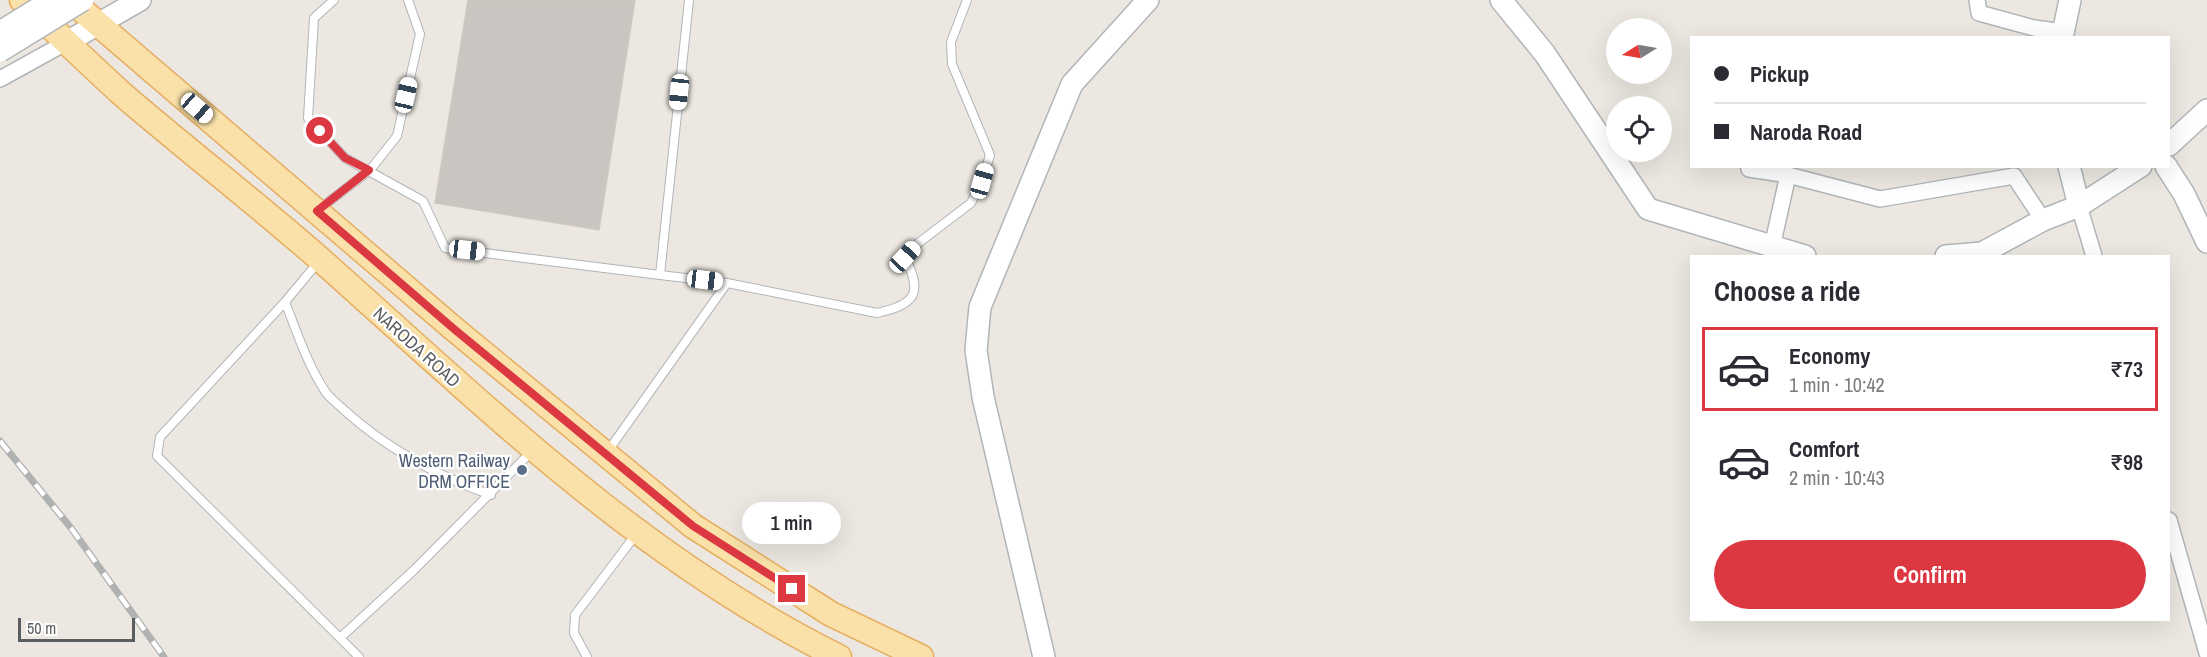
<!DOCTYPE html>
<meta charset="utf-8">
<style>
:root{--surface:#fff;--page:#f7f7f7;--text:#2b2b33;--muted:#7c7c81;--line:#e1e1e2;--accent:#db3842}
body{margin:0;font-family:"Archivo Narrow",sans-serif;background:var(--page);color:var(--text);height:100vh;display:flex;flex-direction:column;font-size:22px;white-space:nowrap}
*{box-sizing:border-box;margin:0}
p{font-size:20px;color:var(--muted)}
.icon{flex:none;width:33px;height:33px;fill:none;stroke:currentColor;stroke-width:2;stroke-linecap:round;stroke-linejoin:round}
.map{position:relative;flex:1;overflow:hidden}
.side{position:absolute;left:1690px;top:255px;width:480px;height:366px;display:flex;flex-direction:column;background:var(--surface);border-radius:0px;box-shadow:0 6px 24px #0002}
.side>*{flex:none}
.guide{position:absolute;left:1690px;top:36px;width:480px;height:132px;border-radius:0px;box-shadow:0 6px 24px #0002;display:grid;align-content:center;height:132px;padding:0 24px;background:var(--surface)}
.needle{width:39px;rotate:259deg}
.tools{position:absolute;left:1606px;top:18px;display:grid;gap:12px}
.tools a{display:grid;place-items:center;width:66px;height:66px;border-radius:50%;background:var(--surface);box-shadow:0 6px 24px #0002;font-size:30px}
.scale{position:absolute;left:18px;bottom:15px;width:117px;box-sizing:border-box;padding-left:6px;border:3px solid #5a5e61;border-top:0;font-size:16px;line-height:21px;white-space:nowrap;color:#5a5e61;-webkit-text-stroke:4px #fff;paint-order:stroke}
.end{position:absolute;width:27px;height:27px;margin:-14px;border:8px solid #db3842;background:#fff;box-shadow:0 0 0 3px #fff}
.from{border-radius:50%}
.bubble{position:absolute;height:42px;border-radius:21px;background:var(--surface);box-shadow:0 6px 24px #0002;font-size:20px;font-weight:600;line-height:42px;text-align:center}
.car{position:absolute;width:18px;height:36px;margin:-18px -9px;border-radius:8px;box-shadow:0 0 4px 2px #0007;background:linear-gradient(#fff 24%,#345 0 40%,#fff 0 76%,#345 0 86%,#fff 0)}
.guide b{display:flex;align-items:center;gap:21px;height:57px;font-size:22px}
.guide b+b{border-top:2px solid var(--line)}
.guide i{width:15px;height:15px;background:var(--text)}
ul{padding:0;list-style:none}
li{display:flex;align-items:center;gap:18px;height:84px;margin:0 12px 9px;padding:0 12px;border:3px solid transparent;border-radius:0px}
li div{flex:1}
li b{display:block;font-size:22px}
li em{font-style:normal;font-weight:600}
li.selected{border-color:var(--accent)}
li>.icon{width:54px;height:54px;stroke-width:1.5}
h2{padding:0 24px;font-size:27px;line-height:72px}
.action{display:flex;gap:12px;margin-top:auto;padding:12px 24px}
.action a{flex:1;height:69px;border-radius:36px;background:var(--accent);color:#fff;font-size:24px;font-weight:600;line-height:69px;text-align:center}
.map>svg:first-child{display:block}
</style>
<div class="map">
<svg width="2207" height="657" viewBox="0 0 2207 657">
<rect width="100%" height="100%" fill="#ece8e1"/>
<path fill="#c9c5c0" stroke="#d0c9c0" stroke-width="1.5" d="M468 0H635L599 230 435 203Z"/>
<g fill="none" stroke-linecap="round" stroke-linejoin="round">
<defs>
<path id="lane" d="M334 0 314 18 308 118 345 158 423 201 445 248 660 275
M689 0 660 275 727 283
M318 210 370 170 397 136 420 34 408 0
M319 261 285 302 160 437 157 456 340 638
M285 302C297 332 307 364 325 391 329 398 338 404 344 410 386 448 438 476 491 495
M608 451 727 283 877 313C916 304 923 294 905 257L917 244 971 203 982 181 990 155 952 64 951 42 967 0
M359 657 340 638 414 570 532 451
M587 657 574 633 575 615 637 533"/>
<path id="street" d="M1977 0 1979 13 2034 28 2063 32
M0 79 67 42
M1749 169 1788 175 1880 199 2014 176 2043 220
M2079 206 2094 256
M1772 247 1788 175
M2169 520 2207 653"/>
<path id="secondary" d="M1501 0 1545 54 1648 209 1805 256
M2062 38 2070 0
M67 42 140 0
M2169 145 2207 110
M2069 166 2079 206
M2166 166 2184 194 2207 242
M1946 256 1982 253 2043 220 2079 206 2141 166
M1044 657 983 397 976 350 980 307 1072 84 1148 0"/>
<path id="primary" d="M22 0C55 31 88 63 122 94 187 150 256 203 321 260 484 405 641 559 839 657
M70 0 454 329 693 526 831 614 921 657"/>
</defs>
<use href="#lane" stroke="#b2b5b8" stroke-width="10"/>
<use href="#street" stroke="#b2b5b8" stroke-width="18"/>
<use href="#secondary" stroke="#b1b5b8" stroke-width="24"/>
<use href="#primary" stroke="#e6ae60" stroke-width="27"/>
<use href="#lane" stroke="#fff" stroke-width="8"/>
<use href="#street" stroke="#fff" stroke-width="15"/>
<use href="#secondary" stroke="#fff" stroke-width="21"/>
<use href="#primary" stroke="#f9e1a9" stroke-width="24"/>
<defs>
<path id="rail" d="M0 441 71 528 164 657"/>
</defs>
<use href="#rail" stroke="#b0b1b1" stroke-width="7"/>
<use href="#rail" stroke="#fff" stroke-width="4.5" stroke-dasharray="14" stroke-linecap="butt"/>
<defs>
<path id="secondary-bridge" d="M0 32 52 0
M0 51 83 0"/>
</defs>
<use href="#secondary-bridge" stroke="#b1b5b8" stroke-width="24" stroke-linecap="butt"/>
<use href="#secondary-bridge" stroke="#fff" stroke-width="21"/>
</g>
<g fill="none" stroke-linecap="round" stroke-linejoin="round">
<path stroke="#db3842" stroke-width="8" d="M320 131 345 158 369 170 317 211 454 329 693 526 792 589"/>
</g>
<circle fill="#5c6f8a" stroke="#fff" stroke-width="2" cx="522" cy="470" r="6"/>
<g text-anchor="middle" dominant-baseline="central" stroke-width="4.5" stroke-linejoin="round" paint-order="stroke">
<g font-size="18" fill="#5a5e61" stroke="#fff">
<text transform="translate(417 347) rotate(42)">NARODA ROAD</text>
</g>
<g font-size="18" fill="#4e5e75" stroke="#fff" text-anchor="end">
<text x="510" y="460">Western Railway<tspan x="510" dy="21">DRM OFFICE</tspan></text>
</g>
</g>
</svg>
<div class="tools">
<a><svg class="needle" viewBox="-14 -14 28 28"><path d="M0-13l5 13h-10z" fill="#e53935"/><path d="M0 13l5-13h-10z" fill="#7c7c81"/></svg></a>
<a><svg class="icon" aria-label="locate" viewBox="0 0 24 24"><circle cx="12" cy="12" r="6"/><path d="M12 2v4M12 18v4M2 12h4M18 12h4"/></svg></a>
</div>
<div class="scale">50 m</div>
<i class="end from" style="left:320px;top:131px"></i>
<i class="end" style="left:792px;top:589px"></i>
<div class="bubble" style="left:742px;top:502px;width:99px">1 min</div>
<i class="car" style="left:679px;top:92px;rotate:186deg"></i>
<i class="car" style="left:406px;top:95px;rotate:13deg"></i>
<i class="car" style="left:197px;top:108px;rotate:131deg"></i>
<i class="car" style="left:982px;top:181px;rotate:16deg"></i>
<i class="car" style="left:467px;top:250px;rotate:97deg"></i>
<i class="car" style="left:905px;top:257px;rotate:43deg"></i>
<i class="car" style="left:705px;top:280px;rotate:97deg"></i>
<div class="guide">
<b><i class="from"></i>Pickup</b>
<b><i></i>Naroda Road</b>
</div>
<section class="side">
<h2>Choose a ride</h2>
<ul>
<li class="selected"><svg class="icon" aria-label="car" viewBox="0 0 24 24"><path d="M5 17H2v-5l4-1 3-4h7l3 4 3 1v5h-3M9 17h6M6 11h13"/><circle cx="7" cy="17" r="2"/><circle cx="17" cy="17" r="2"/></svg><div><b>Economy</b><p>1 min · 10:42</p></div><em>₹73</em></li>
<li><svg class="icon" aria-label="car" viewBox="0 0 24 24"><path d="M5 17H2v-5l4-1 3-4h7l3 4 3 1v5h-3M9 17h6M6 11h13"/><circle cx="7" cy="17" r="2"/><circle cx="17" cy="17" r="2"/></svg><div><b>Comfort</b><p>2 min · 10:43</p></div><em>₹98</em></li>
</ul>
<div class="action"><a>Confirm</a></div>
</section>
</div>
